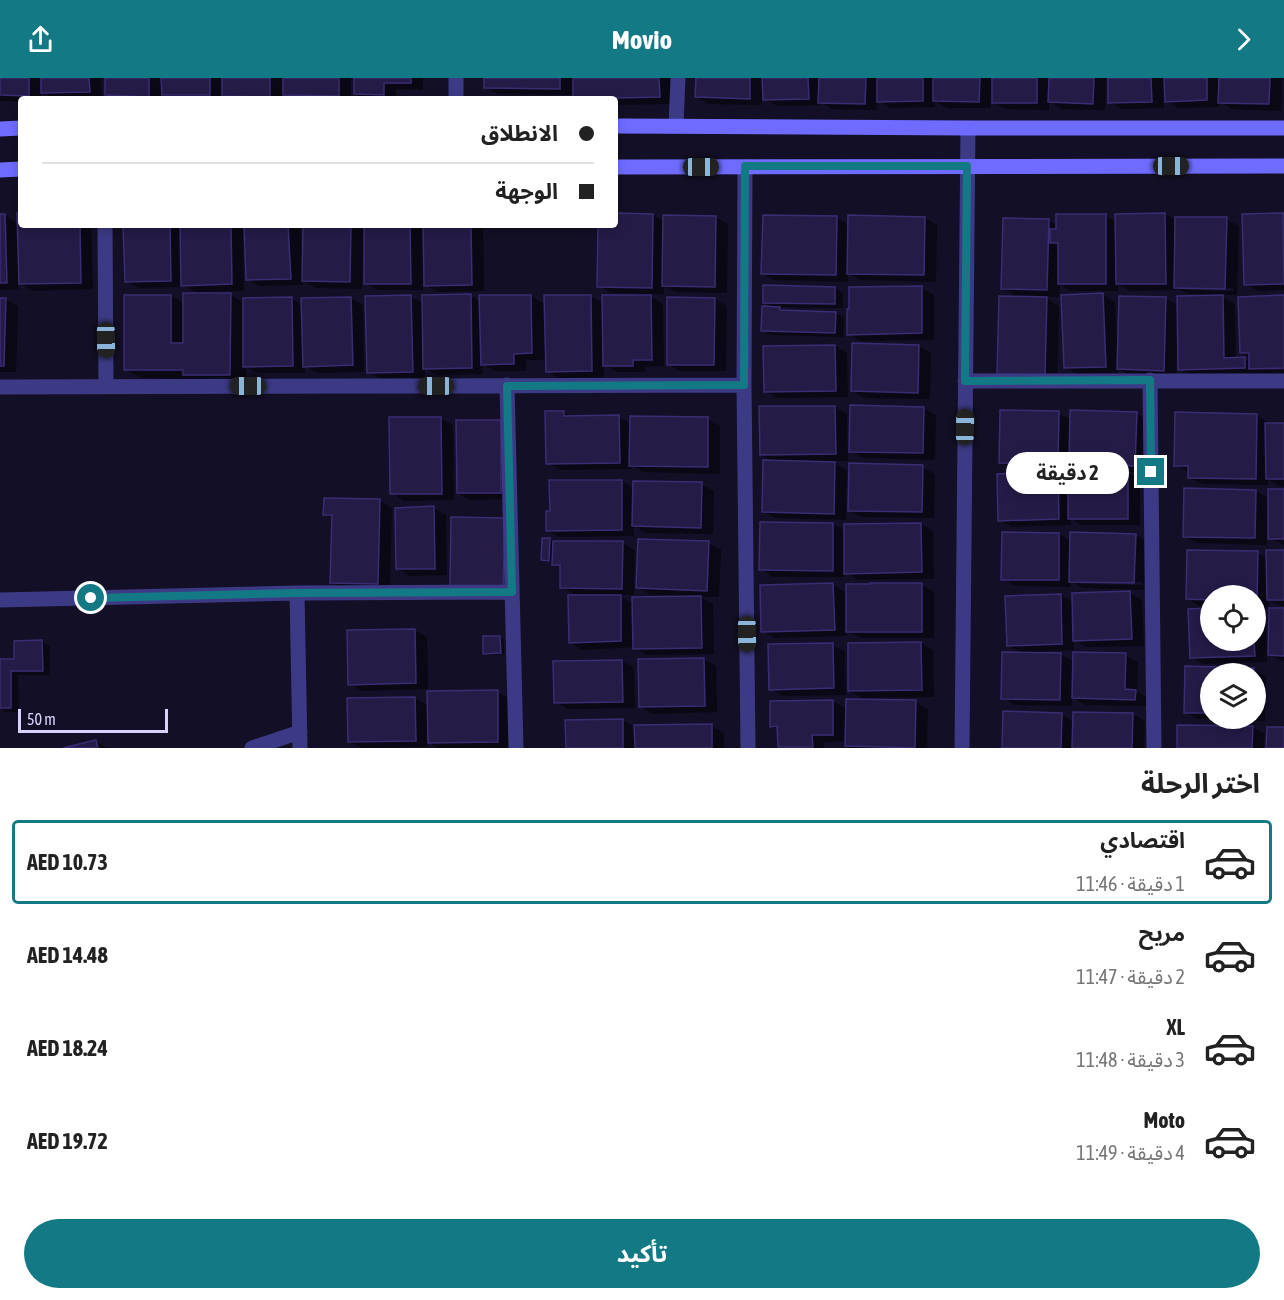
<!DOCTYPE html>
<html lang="ar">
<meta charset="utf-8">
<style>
:root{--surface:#fff;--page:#f2f2f2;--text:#222;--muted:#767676;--line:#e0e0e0;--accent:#137a85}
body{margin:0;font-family:"Asap Condensed","Noto Sans Arabic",sans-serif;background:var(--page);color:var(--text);direction:rtl;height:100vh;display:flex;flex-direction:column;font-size:22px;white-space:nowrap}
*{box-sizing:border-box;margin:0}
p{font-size:20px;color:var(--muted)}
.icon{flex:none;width:33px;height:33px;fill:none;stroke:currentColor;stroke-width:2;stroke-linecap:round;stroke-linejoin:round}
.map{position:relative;height:670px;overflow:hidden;direction:ltr}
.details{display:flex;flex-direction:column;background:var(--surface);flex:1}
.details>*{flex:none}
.top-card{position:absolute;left:18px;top:18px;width:600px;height:132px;border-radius:6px;box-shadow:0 3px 9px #0003;direction:rtl;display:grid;align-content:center;height:132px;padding:0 24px;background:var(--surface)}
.controls{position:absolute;left:1200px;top:507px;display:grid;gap:12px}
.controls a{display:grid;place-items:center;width:66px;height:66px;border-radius:50%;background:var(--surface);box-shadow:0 3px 9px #0003;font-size:30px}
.scale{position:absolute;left:18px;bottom:15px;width:150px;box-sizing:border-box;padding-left:6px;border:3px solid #d9d4ff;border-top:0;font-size:16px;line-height:21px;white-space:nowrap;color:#d9d4ff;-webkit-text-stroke:4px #130f26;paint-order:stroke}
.end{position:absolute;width:27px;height:27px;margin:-14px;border:8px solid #137a85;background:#fff;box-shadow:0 0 0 3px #fff}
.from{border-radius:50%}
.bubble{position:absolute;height:42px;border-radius:21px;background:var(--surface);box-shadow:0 3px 9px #0003;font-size:20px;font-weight:700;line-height:42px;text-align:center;direction:rtl}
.car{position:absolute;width:18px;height:36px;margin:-18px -9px;border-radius:8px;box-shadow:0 0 4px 2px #0007;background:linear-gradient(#222 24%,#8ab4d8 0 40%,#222 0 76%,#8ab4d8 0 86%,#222 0)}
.top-card b{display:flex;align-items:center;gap:21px;height:57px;font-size:22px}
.top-card b+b{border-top:2px solid var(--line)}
.top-card i{width:15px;height:15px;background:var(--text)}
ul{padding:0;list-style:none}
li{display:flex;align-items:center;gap:18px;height:84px;margin:0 12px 9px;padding:0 12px;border:3px solid transparent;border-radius:6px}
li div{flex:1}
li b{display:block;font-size:22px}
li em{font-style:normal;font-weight:700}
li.on{border-color:var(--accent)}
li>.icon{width:54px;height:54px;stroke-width:1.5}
h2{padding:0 24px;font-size:27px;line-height:72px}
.action{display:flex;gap:12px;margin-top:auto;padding:12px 24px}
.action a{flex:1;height:69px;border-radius:36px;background:var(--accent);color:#fff;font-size:24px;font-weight:700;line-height:69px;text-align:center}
header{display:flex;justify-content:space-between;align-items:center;height:78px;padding:0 24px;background:var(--accent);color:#fff;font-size:27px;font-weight:700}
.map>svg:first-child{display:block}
</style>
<header><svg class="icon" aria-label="forward" viewBox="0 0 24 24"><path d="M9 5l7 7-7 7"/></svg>Movio<svg class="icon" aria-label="share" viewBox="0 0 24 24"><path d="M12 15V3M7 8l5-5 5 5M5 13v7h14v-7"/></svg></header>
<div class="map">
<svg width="1284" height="670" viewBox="0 0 1284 670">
<rect width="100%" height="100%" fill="#130f26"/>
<path fill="#0007" fill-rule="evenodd" d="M0 0H101L102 20 55 21 41 13V21H21V24L0 23Z
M106 0H351V21H293L282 15V21H230L222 16V21H171L161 15V21H115L106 16Z
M356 0H423V12L396 11V21H365L355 16Z
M485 0H671V26L615 27V21H576L575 20V17L498 16 485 9Z
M697 0H1106L1105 32 1062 31 1049 23V32L1006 31 991 23V30H947L935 23V29L891 30 877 22V32L832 31 821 24V27L777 28 762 20V27L709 26 697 19Z
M1110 0H1282L1281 33 1232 31 1219 23V29L1178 30 1163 21 1164 30 1122 31 1110 24Z
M1165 136 1177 143 1226 141 1239 148 1237 217H1220L1235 226 1236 281H1245L1251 284 1250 280 1241 275 1284 219V289H1261V292H1284V297L1263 298 1257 294V297L1192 298 1180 291 1179 268H1177L1176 299 1131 298 1117 290 1118 295 1077 296 1065 289 1103 217 1115 224 1117 266H1119L1165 220 1179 228 1198 219V216H1188L1178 211V212L1130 213 1118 206V213H1071L1060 206 1059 219 1042 218 1059 228 1057 303 1011 302 1019 220 1002 210 1049 143 1058 148V138H1106L1116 144ZM1186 209 1233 210V213L1186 212Z
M0 137H5L19 146 21 137V147H91L93 211 33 213 18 204 19 211 0 212Z
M615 137H653L665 144 715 139 728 146 727 215 676 214 664 208V216H646L663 226 664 288 645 289V294H617L604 287V299L559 300 547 293V282H526V293H495L483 287V296L437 297 425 290V300L381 301 369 294 411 219 424 226 470 217 481 224 531 218 546 227 590 218 604 226 644 219V216L611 215 599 208 600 147H615Z
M1282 137 1284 138V212L1258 213 1245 206Z
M837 140 849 147 925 140 937 147 936 204 860 202 848 195V204L775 202 762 195Z
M125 147H243L244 213 195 214 183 207V209L139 210 126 203Z
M246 147H300L302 178H304L305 147H483L484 213 438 214 423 206V212H378L365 205V177H363L362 211 316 210 302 202 303 207 259 208 247 201Z
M835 210 843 215V230L777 229 784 233 836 235 844 240 843 259 771 257 762 252 775 230 764 224Z
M922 210 934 217V262L860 263 848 256 851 232Z
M231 217 244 225 292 221 303 227 350 220 363 227 364 294 317 295 305 288V295H257L246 289V305H201L193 301 142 300 125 291 171 218 185 226Z
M0 221H5L18 228 16 294H0Z
M715 221 727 228 726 293H680L668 286Z
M835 268 847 275 848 319 777 320 765 313Z
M918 268 931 275 930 321 864 320 852 313Z
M835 329 847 336 848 383H831L847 392 846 442 775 440 763 433 773 384 761 377Z
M923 330 936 337 935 382 863 380 851 373Z
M563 334 572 339H618L632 346 708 341 720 348V396L643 394 632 387V391L560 392 548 385Z
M1058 335 1071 342 1137 336 1149 343 1147 394H1127L1140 401V447H1082L1071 441V447L1012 449 1000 442 1057 396 1069 403V392L1013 391 1001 384ZM1070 385 1086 394 1070 395Z
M1257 337 1269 345V347H1284V408H1280L1268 401V407L1202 406 1189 399 1188 394 1176 387Z
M440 340 453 347 454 422 404 423 392 415Z
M513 350V421L470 422 458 415Z
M922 389 935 396 934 440 862 439 849 432Z
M622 403 635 411 701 406 714 413 713 456 646 455 634 448V458L559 459 547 452 551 434Z
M1256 413 1270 421 1284 413V467L1267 459V467L1197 465 1185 458Z
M380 423 392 430 390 512 344 511 332 504 333 441 325 436Z
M434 430 446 437 447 497 410 498 398 491Z
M833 446 845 453 921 446 933 453 934 501 858 502 845 494V499H773L761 491Z
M1059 456 1071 464 1135 457 1148 464 1146 512 1082 510 1071 503V509L1015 508 1003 501ZM1081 502 1142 504V507L1081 506Z
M549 461 554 464 622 465 635 472 634 517H618L634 526 669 520V517H650L638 509 708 465 721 472 719 519 699 518 713 526 714 576 647 577 634 569 582 572 570 564 578 519 562 509V490L554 486V484H546L543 482Z
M1284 474V528H1281L1269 522V529H1256V518H1210V528H1199L1187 520 1257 475 1268 481Z
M833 507 847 515 922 507 934 514V560H860L846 552 847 558 775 560 763 553Z
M1130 515 1142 522 1144 568 1087 569 1074 562V572L1043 573V576H1061L1074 584 1125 577 1138 584 1137 614 1148 620 1147 628 1085 627 1072 619V628L1015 627 1003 620 1023 576 1008 567 1061 517 1074 525Z
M1189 532H1210V562H1256V532L1266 538 1267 584 1204 586 1191 579Z
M1284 532V584L1269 576Z
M415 552 427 559 428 611 362 613 350 606Z
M500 559 504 561V576L489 577 485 575Z
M42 564 50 568V597H18L19 634H6L0 630V583H16Z
M921 565 933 572 934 619 862 620 850 613Z
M833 567 845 574 846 617 783 618 770 611Z
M703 581 716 588 717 634 652 636 640 628Z
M622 583 634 590 635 630 568 631 556 624Z
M1187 590 1254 592 1266 599 1265 643 1197 641 1185 634ZM1210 596H1256V640H1210Z
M497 614 510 621V670H438L428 664V669L361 670 349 663 415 620 428 628Z
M832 623 845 630V637H847L915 624 928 631 927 670H851L847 668V663L824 664V670H782L779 668V652L772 648Z
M1061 636 1074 644 1133 636 1145 643 1144 670H1004Z
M622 642 636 650 711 648 724 655V670H567Z
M1252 649 1265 656 1264 670H1178Z
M96 663 107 670H69Z"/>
<path fill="#241b47" stroke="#3b2d73" stroke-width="1.5" d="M0 0H29V18L0 17Z
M41 0H89L90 14 41 15Z
M105 0H149V19L105 17Z
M161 0H210V17H162Z
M222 0H270V19L222 18Z
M283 0H339V18L283 17Z
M354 0H411V5H384V17L354 16Z
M484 0H560V11L484 10Z
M573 0H659L660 19 573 21Z
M696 0H750V21L695 19Z
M762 0H808L809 21 763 22Z
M819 0H866L865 26 818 25Z
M877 0H923V23L877 24Z
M933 0H980L979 24 933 23Z
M992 0H1037V25H992Z
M1049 0H1094L1093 26 1048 24Z
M1108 0H1151L1152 24 1108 25Z
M1164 0H1207V22L1165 24Z
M1219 0H1270L1269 26 1218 25Z
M17 135H21V147H80L81 205 19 206Z
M615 135 653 136 652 210 597 209 598 147H615Z
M1165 135 1166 206H1116L1115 136Z
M1283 135 1284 206 1244 207 1242 136Z
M0 136H5L7 205H0Z
M1056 136H1106V206H1058V165H1050V151H1056Z
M663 137 716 138 715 209 662 208Z
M763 137 837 138 836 197 761 196Z
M848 137 925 139 924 197 847 196Z
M1175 139H1227L1225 211 1174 210Z
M1003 140 1049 141 1047 212 1001 211Z
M123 147H170L171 203 125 204Z
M180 147H231L232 206 181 208Z
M244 147H288L291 201 246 202Z
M303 147H351L350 204 302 203Z
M364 147H410L411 206H364Z
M423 147H471L472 207 424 208Z
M763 207 835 209V226L763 225Z
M922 208V255L847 257V231H849V209Z
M183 215H231L230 297H183V292H124V217H171V265H183Z
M1103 215 1106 289 1064 290 1061 217Z
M471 216 472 290 423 291 422 217Z
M411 217 413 294 367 295 365 218Z
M479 217H531L532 275 514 276V286L481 287Z
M544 217H591L592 293 546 294Z
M602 217H651L652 282H633V288H603Z
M1223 217 1224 280 1245 279V290L1178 292 1177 218Z
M1284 217V290L1249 291V275H1240L1238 219Z
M999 218 1047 219 1045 297 997 296Z
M1119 218 1166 219 1164 293 1117 291Z
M292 219 293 288 243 289V220Z
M351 219 353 287 303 289 301 220Z
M667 219 715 220 714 287H667Z
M0 220H6L4 288H0Z
M762 228 780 229V232L836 234 835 255 761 253Z
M852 265 919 267 918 315 851 313Z
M835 267 836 313 764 314 763 268Z
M850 327 924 329 923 375 849 374Z
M759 328H835L836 376 760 377Z
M1000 332 1059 333 1058 386 999 385Z
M1070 332 1137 334 1135 388 1069 386Z
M545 333H564V338L619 337 620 385 546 386Z
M1175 334 1257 336 1256 401 1188 400V388H1174Z
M630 338 708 339V389L629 388Z
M389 339H441L442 416H390Z
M456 342H501V415H457Z
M1265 345H1284V401H1266Z
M763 382 835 384 834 436 762 434Z
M849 385 923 387 922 434 848 433Z
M1128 392V441H1068V393Z
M1058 394 1059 441 998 443 997 396Z
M549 402H622V452L546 453V433H550Z
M633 403 702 404 701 450 632 448Z
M1184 410 1256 412 1255 460 1183 459Z
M1268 411H1284V461H1268Z
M324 420 380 421 378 506 330 505 332 437H323Z
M434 428 435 491H396L395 430Z
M451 439 505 440 503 511 450 509Z
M760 444 833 445V493L759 492Z
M921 445 922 494 844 496V446Z
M1002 454 1059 455V502H1001Z
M1070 454 1136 456 1134 505 1069 504Z
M542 460H550L549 483 541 482Z
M638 461 709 463 707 513 636 510Z
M553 463H623L622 511 560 510V487H552Z
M1187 472 1258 473 1257 523H1256V518H1210V522L1186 521Z
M1266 472H1284V522H1267Z
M833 505 835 552 761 554 760 507Z
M870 505H922V554H846V506H870Z
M1130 513 1132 561 1073 563 1072 515Z
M1061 516 1062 566 1007 568 1005 518Z
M568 517H621V563L569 565Z
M701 518 702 570 633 571 632 519Z
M1210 530V562H1254L1255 578 1190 580 1188 531Z
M1269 530H1284V578L1268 577Z
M415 551 416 605 348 607 347 552Z
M483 558H500L501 575 483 576Z
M42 562 43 593H11V630H0V581H14V563Z
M921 564 922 612 848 613V565Z
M833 565 834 610 769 612 768 566Z
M1002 574 1061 575 1060 622 1001 621Z
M1073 574 1126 575 1125 611 1136 612 1135 622 1072 620Z
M704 580 705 628 639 629 638 581Z
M622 582 623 624 554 625 553 583Z
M1185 588 1254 590V596H1210V635H1184Z
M498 612V664L428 665 427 613Z
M415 619 416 663 348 664 347 620Z
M846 621 916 622 915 670 845 668Z
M833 622V657H812L813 669H778L777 648 770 649V623Z
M1003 633 1062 635 1061 670H1002Z
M1073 634 1133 635 1132 670H1072Z
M623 641V670H566L565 642Z
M712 646V670H635L634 647Z
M1177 647 1253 648 1252 670H1177Z
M1267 649H1284V670H1266Z
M96 662 98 670H63Z"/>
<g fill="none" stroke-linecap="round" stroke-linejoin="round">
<path stroke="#3d3a85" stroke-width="15" d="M456 0V21
M676 48 678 0
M745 89 744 307 748 670
M105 147 106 308
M1150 302 1154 670
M965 303H1284
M507 307 516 670
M0 309 744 307
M297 515 300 670
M0 522 297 515 512 514
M252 670 300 654
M962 670 968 50"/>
<path stroke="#6f6bff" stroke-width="15" d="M615 48 968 50H1284
M0 51 21 50
M615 89 1284 88
M0 92 21 91"/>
</g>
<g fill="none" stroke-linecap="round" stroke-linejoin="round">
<path stroke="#137a85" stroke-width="8" d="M91 520 297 515 512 514 507 308 744 307 745 88H967L965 303 1150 302 1151 394"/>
</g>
</svg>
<div class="controls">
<a><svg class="icon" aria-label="locate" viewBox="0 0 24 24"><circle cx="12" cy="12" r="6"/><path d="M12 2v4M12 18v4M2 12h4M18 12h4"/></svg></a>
<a><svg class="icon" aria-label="layers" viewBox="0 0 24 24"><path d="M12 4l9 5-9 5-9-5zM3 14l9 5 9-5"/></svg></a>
</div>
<div class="scale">50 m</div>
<i class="end from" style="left:91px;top:520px"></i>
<i class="end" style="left:1151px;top:394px"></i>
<div class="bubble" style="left:1006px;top:374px;width:123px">2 دقيقة</div>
<i class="car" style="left:1171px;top:88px;rotate:90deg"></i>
<i class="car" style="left:701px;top:89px;rotate:90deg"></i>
<i class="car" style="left:106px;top:262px;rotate:179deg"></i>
<i class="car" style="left:248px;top:308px;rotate:270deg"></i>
<i class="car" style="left:436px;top:308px;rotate:270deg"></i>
<i class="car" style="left:965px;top:349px;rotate:1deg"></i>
<i class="car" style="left:747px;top:556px;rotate:179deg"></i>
<div class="top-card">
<b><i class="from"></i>الانطلاق</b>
<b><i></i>الوجهة</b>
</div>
</div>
<section class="details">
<h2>اختر الرحلة</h2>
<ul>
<li class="on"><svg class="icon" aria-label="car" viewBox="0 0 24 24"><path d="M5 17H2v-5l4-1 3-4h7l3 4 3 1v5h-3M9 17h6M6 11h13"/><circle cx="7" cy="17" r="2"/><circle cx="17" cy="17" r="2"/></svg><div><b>اقتصادي</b><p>1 دقيقة · 11:46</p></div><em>AED 10.73</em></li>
<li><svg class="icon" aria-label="car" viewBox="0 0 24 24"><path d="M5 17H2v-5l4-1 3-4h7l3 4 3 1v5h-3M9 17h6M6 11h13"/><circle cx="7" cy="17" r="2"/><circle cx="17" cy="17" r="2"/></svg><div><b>مريح</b><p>2 دقيقة · 11:47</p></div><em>AED 14.48</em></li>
<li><svg class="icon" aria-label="car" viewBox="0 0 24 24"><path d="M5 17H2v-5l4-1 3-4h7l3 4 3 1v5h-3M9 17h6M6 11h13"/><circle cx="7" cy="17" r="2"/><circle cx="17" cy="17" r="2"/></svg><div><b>XL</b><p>3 دقيقة · 11:48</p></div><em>AED 18.24</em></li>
<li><svg class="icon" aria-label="car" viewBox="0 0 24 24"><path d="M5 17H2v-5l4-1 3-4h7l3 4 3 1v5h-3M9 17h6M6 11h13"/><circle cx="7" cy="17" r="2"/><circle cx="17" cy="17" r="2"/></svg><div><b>Moto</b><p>4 دقيقة · 11:49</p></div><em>AED 19.72</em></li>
</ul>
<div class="action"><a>تأكيد</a></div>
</section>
